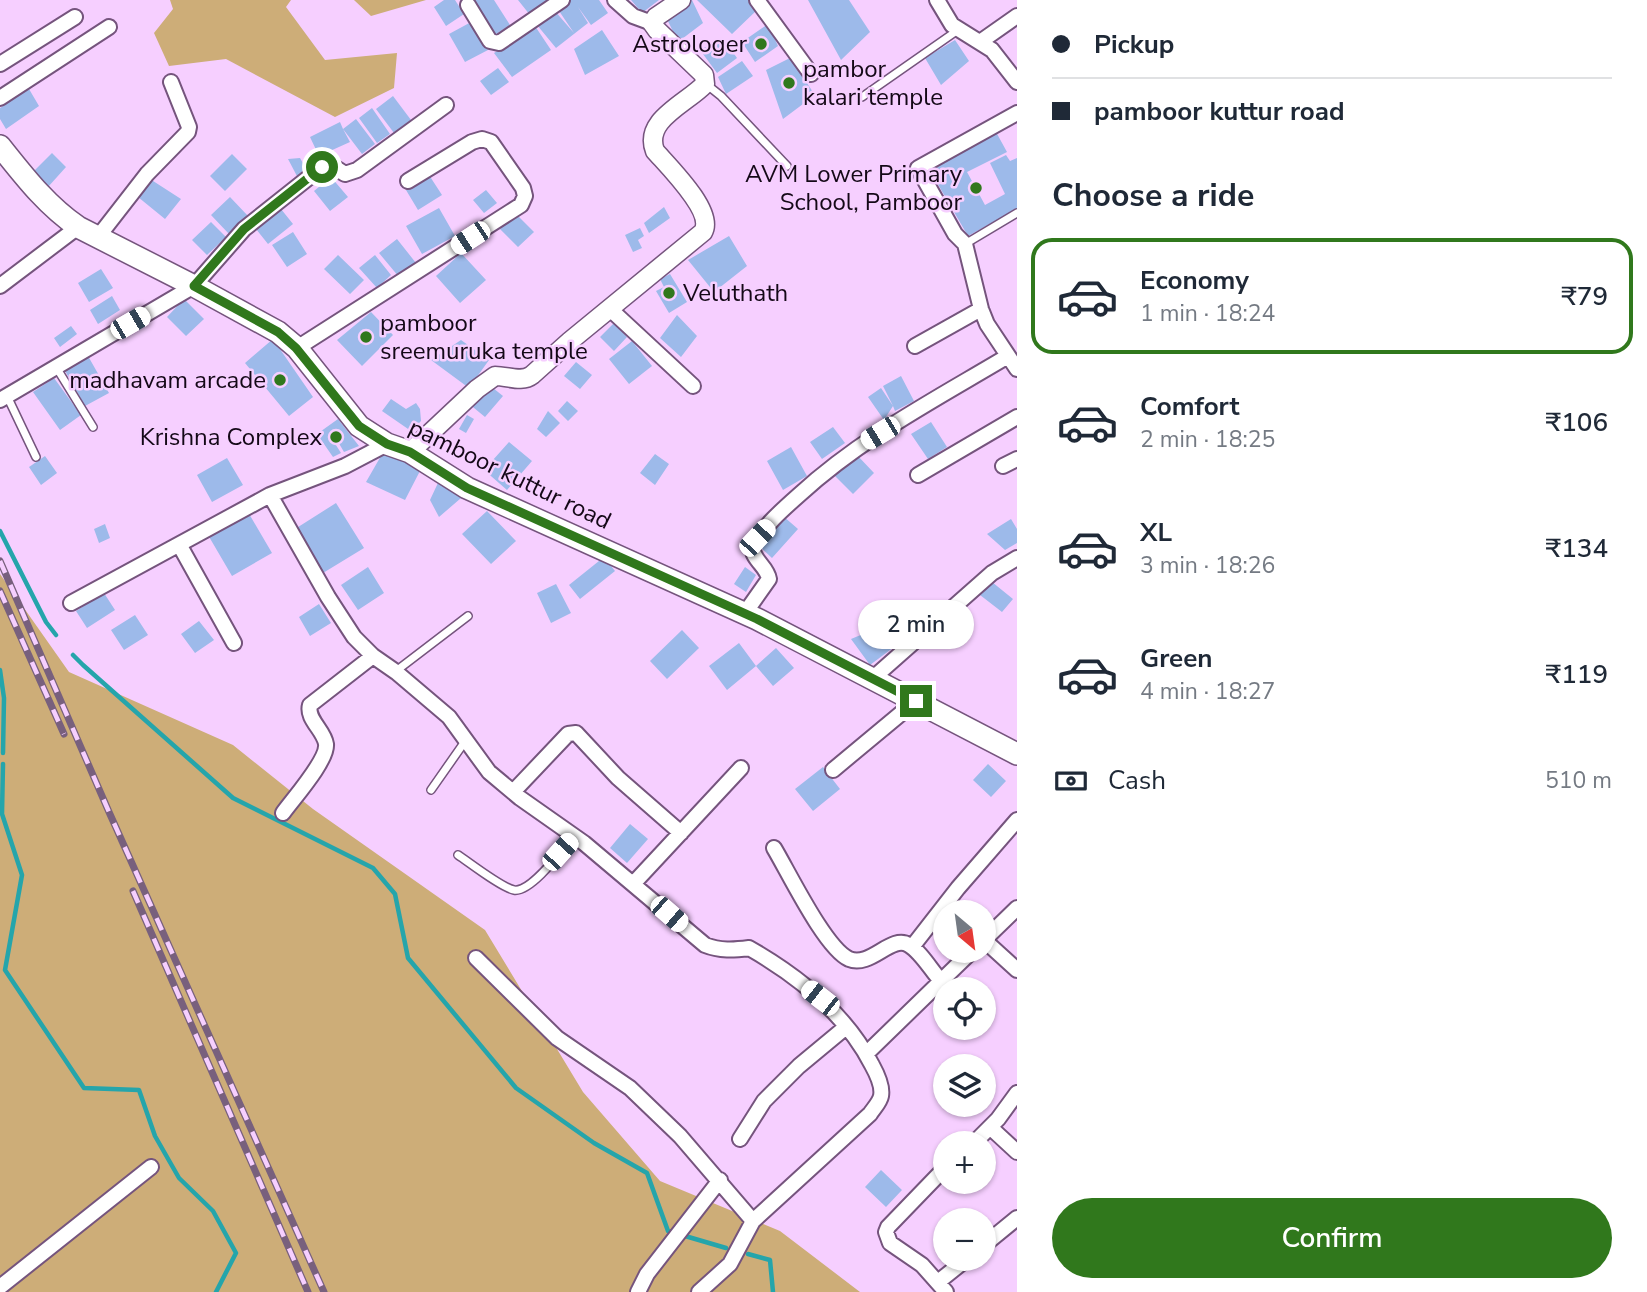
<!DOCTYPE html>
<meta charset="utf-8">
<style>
:root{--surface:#fff;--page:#f6f6f7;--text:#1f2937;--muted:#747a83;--line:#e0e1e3;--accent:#30781c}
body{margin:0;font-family:"Nunito Sans",sans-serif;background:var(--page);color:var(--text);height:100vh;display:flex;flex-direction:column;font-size:26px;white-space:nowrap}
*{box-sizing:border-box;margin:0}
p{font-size:23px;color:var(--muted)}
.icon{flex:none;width:38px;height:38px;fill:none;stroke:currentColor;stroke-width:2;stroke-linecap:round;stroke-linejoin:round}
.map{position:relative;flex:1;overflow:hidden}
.sheet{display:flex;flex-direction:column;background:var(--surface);width:630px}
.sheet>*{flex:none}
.guide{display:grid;align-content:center;height:154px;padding:0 35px;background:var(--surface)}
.needle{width:46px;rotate:151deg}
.controls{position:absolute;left:933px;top:900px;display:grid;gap:14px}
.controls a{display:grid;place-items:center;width:63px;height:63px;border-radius:50%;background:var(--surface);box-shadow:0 2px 5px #0004;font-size:35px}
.end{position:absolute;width:32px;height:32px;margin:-16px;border:9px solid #30781c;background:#fff;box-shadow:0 0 0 4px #fff}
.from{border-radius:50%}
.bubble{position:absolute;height:49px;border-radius:24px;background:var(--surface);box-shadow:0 2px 5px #0004;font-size:23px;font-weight:600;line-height:49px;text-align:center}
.car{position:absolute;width:21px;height:42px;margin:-21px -10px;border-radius:9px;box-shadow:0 0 5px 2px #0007;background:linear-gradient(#fff 24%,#345 0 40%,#fff 0 76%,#345 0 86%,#fff 0)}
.guide b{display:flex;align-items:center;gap:24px;height:66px;font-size:26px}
.guide b+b{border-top:2px solid var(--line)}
.guide i{width:18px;height:18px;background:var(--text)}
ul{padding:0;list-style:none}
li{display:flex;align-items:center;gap:21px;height:116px;margin:0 14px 10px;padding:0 21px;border:4px solid transparent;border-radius:21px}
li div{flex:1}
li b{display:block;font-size:26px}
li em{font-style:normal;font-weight:600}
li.on{border-color:var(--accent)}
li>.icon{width:63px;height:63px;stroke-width:1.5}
h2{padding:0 35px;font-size:32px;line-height:84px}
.pay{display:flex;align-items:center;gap:18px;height:77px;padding:0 35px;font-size:26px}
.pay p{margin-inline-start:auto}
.cta{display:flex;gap:14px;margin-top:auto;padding:14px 35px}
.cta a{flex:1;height:80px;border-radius:42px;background:var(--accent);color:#fff;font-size:28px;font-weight:600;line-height:80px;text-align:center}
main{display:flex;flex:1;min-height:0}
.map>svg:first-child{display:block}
</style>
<main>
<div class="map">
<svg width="1017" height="1292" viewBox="0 0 1017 1292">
<rect width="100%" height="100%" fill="#f6cfff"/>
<path fill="#cdad78" d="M170 0H291L286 7 325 60 397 53 394 88 335 117 226 59 169 66 154 33 173 9Z
M354 0H426L371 16Z
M0 574 69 672 233 745 313 809 485 930 583 1092 660 1181 780 1231 860 1292H0Z"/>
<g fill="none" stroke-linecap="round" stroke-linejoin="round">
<path stroke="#25a5ab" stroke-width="4.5" d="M0 531 46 622 56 635
M73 655 83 665 233 798 373 868 395 894 408 958 516 1088 594 1143 647 1173 668 1231 726 1248
M0 670 4 698 3 753
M3 764 2 814 22 875 5 970 84 1088 139 1090 155 1136 179 1178 213 1211 236 1253 216 1292
M748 1254 770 1260 773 1292"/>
</g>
<path fill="#9dbaea" d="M444 0H455L464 14 446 26 434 7Z
M470 0H494L510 25 493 36Z
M518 0H548L530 15Z
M570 0H599L608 13 591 25 578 7 588 23 556 48 537 25 554 10 574 33 557 8Z
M631 0H659L642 13Z
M689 0H692L703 23 678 42 667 19Z
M697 0H750L757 10 732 34Z
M808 0H849L870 32 841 60Z
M473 21 488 50 465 62 449 34Z
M768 24 778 46 755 62 742 42Z
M535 26 551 50 512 77 494 53Z
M602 30 619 56 585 75 574 49Z
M723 38 737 58 717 73 700 50Z
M955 40 969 61 941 85 925 58Z
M790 58 815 95 783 119 766 70Z
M742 61 753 76 726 94 718 77Z
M498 68 509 82 491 95 480 81Z
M29 89 39 106 6 129 0 119V108Z
M393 96 411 120 394 133 376 109Z
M372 108 390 134 377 143 359 118Z
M356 119 375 144 362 154 343 129 350 142 319 156 310 137 340 122 343 129Z
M996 132 1007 152 967 172 985 205 1005 194 990 163 1006 155 1010 161 1017 158V209L968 236 929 169Z
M52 153 66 167 48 187 33 172Z
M232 154 247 169 225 191 210 176Z
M300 158 308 172 298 178 288 159Z
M429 175 442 195 418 210 406 190Z
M331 177 348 197 330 211 314 191Z
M150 179 181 199 165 219 138 197Z
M486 190 497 203 484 213 473 200Z
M230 197 248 216 229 234 211 215Z
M664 207 670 218 649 233 644 223Z
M439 208 455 236 422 254 406 226Z
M281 209 293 224 268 244 256 229Z
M516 214 534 232 518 247 500 229Z
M211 222 226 237 207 255 192 240Z
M640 228 644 236 638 240 642 248 633 252 625 235Z
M293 232 307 254 287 267 272 245Z
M729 236 747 266 714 292 688 260Z
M397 239 416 263 399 277 379 253Z
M461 253 486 280 460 303 436 276Z
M338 255 364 280 350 294 324 269Z
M375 255 391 275 377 288 359 268Z
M101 269 113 288 89 302 78 283Z
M670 274 687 302 669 313 656 291 664 287 660 279Z
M112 296 120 310 98 324 90 310Z
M184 299 204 319 186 336 167 317Z
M371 312 393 335 362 366 337 340Z
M677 315 697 336 681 357 660 338Z
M614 323 627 337 614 351 600 337Z
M71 326 77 334 60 347 54 338Z
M273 339 313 397 289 416 245 363Z
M461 340 489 360 469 388 431 360Z
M632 341 652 366 629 384 609 359Z
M88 356 109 393 85 406 64 369Z
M576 362 592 375 580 389 564 376Z
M901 376 914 401 895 411 893 406 884 420 868 397 881 388 893 406 883 386Z
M54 378 81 415 60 430 33 392Z
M493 388 503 396 485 417 468 403Z
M391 399 406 409 416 403 420 409 421 421 411 431 382 411Z
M567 401 578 411 568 421 558 411Z
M548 411 560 423 546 437 537 429Z
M467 415 474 419 466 433 459 429Z
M338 419 359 446 344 452 337 440 334 442 341 453 333 457 317 434Z
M931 422 947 447 928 459 911 434Z
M833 427 845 443 822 459 810 442Z
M509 442 532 461 507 490 484 470Z
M791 447 807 476 783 490 767 461Z
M385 449 421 469 405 500 366 482Z
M655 454 669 464 655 485 640 473Z
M856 454 874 473 853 494 834 475Z
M45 456 57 473 41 485 29 467Z
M227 458 243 485 212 502 197 475Z
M444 470 475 486 439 517 430 500Z
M336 503 364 548 323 573 295 529Z
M487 511 516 541 491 564 462 534Z
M248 512 272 553 232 576 208 535Z
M783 516 798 529 772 558 758 545Z
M1011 519 1017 529V543L1005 550 987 534Z
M105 524 110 538 99 543 94 529Z
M604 557 615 571 580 599 569 585Z
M368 567 384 593 358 610 341 585Z
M745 567 756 575 746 592 734 584Z
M992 582 1013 599 1002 612 980 595Z
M556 584 571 613 551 623 537 593Z
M104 593 115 610 87 628 76 611Z
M319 604 331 623 310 636 299 617Z
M135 615 148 635 124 650 111 630Z
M199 621 214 640 195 653 181 634Z
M885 625 898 644 870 665 851 639Z
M682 630 699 648 667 679 650 661Z
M739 643 756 666 727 690 709 666Z
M776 648 794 668 773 686 756 666Z
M988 764 1006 781 991 797 973 780Z
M823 767 840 789 813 811 795 789Z
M630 824 648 839 627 863 610 848Z
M962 978 971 989H948Z
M881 1170 902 1190 886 1207 865 1187Z"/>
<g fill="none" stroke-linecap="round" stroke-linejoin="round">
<defs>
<path id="service" d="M706 84 721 96 787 166
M862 97 958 30
M965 244 1017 213
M56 367 93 427
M7 396 36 457
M396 671 468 616
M431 790 466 740
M458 855C470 863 502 888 514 890 531 893 563 849 574 836"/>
<path id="minor" d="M615 0 633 16 652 23
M757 0 811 74
M937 0 952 25 992 50 1017 82
M468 5 490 41 499 43 562 0
M980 42 1017 16
M0 64 75 17
M0 98 109 27
M1017 113 918 168 955 234 965 244 981 309 987 324 1017 369
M98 237 147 174 188 132 189 127 171 82
M0 286 78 227
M610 309 693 386
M915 346 981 309
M297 348 510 212 521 205 525 196 523 188 491 142 482 139 472 142 408 181
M0 400 194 286 244 229 322 167 331 165 345 174 357 170 446 105
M1003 466 1017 459
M918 475 1017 417
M270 495 328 597 354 637 373 656 396 672 449 717 489 772 520 798 584 843 705 945C720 951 734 950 749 948 798 976 846 1014 872 1065 877 1074 883 1086 881 1096 880 1102 874 1108 870 1114L753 1221 730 1264 699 1292
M180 546 234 643
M71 603 270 495 345 466 387 444
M745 613 769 579C767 566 752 560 752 546 764 526 782 510 799 495 861 438 936 399 1008 356
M872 679 992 573 1017 558
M833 770 916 701
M513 792 568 734 576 733 618 778 681 833
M283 813C293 799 328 760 326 744 324 730 306 719 310 705L373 656
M774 848C789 873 825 948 849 959 871 968 891 934 909 945 921 952 931 970 941 981
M633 884 741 768
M1017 908 984 940 1017 970
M912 947 958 888 1017 820
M476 958 557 1038 630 1088 680 1136 753 1221
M866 1054 973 950
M991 1128 1017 1152
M740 1139 764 1101 799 1066 846 1027
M974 1143 998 1119 1017 1093
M945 1168 888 1227 886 1232 890 1243 922 1265 946 1292
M984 1245 1017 1218
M938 1282 968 1258
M0 1287 151 1167
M638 1292 647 1274 720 1180"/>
<path id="tertiary" d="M410 452 477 389 495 376C508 376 522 383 532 375L570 341 703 232C715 212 669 167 655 151 643 120 686 104 705 84L704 75 657 30 652 23 656 17 681 0"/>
<path id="secondary" d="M0 146C24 176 46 205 78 227L194 286 278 332 297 348 359 426 387 444 410 452 467 488 757 619 1017 754"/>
</defs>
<use href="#service" stroke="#75547d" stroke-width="10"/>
<use href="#minor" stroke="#75547d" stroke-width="18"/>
<use href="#tertiary" stroke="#75547d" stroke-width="21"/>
<use href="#secondary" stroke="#75547d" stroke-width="24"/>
<use href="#service" stroke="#fff" stroke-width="7"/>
<use href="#minor" stroke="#fff" stroke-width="14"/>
<use href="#tertiary" stroke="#fff" stroke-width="18"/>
<use href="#secondary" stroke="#fff" stroke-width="21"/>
<defs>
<path id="rail" d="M0 561 109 812 324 1292
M0 591 64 734
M133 891 308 1292"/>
</defs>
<use href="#rail" stroke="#78607d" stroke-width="7"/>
<use href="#rail" stroke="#f6cfff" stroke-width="4.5" stroke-dasharray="13" stroke-linecap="butt"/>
</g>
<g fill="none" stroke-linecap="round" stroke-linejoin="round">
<path stroke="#30781c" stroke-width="9" d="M322 167 244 229 194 286 278 332 296 348 359 426 387 444 410 452 467 488 757 619 916 701"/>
</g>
<g fill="#30781c" stroke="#f6cfff" stroke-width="2.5">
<circle cx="761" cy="44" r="7"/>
<circle cx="789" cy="83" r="7"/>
<circle cx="976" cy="188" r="7"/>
<circle cx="669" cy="293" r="7"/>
<circle cx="366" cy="337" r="7"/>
<circle cx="280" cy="380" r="7"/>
<circle cx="336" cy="437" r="7"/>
</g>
<g text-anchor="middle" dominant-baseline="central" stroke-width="5" stroke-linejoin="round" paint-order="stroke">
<g font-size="24" fill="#140817" stroke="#f6cfff" text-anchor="end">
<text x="747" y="44">Astrologer</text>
<text x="803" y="69" text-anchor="start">pambor<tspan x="803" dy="28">kalari temple</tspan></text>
<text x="962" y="174">AVM Lower Primary<tspan x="962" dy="28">School, Pamboor</tspan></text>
<text x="683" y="293" text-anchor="start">Veluthath</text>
<text x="380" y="323" text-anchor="start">pamboor<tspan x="380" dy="28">sreemuruka temple</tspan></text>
<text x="266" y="380">madhavam arcade</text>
<text x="322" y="437">Krishna Complex</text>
</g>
<g font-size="24" fill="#140817" stroke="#f6cfff">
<text transform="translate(510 474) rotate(26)">pamboor kuttur road</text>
</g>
</g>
</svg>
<div class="controls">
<a><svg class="needle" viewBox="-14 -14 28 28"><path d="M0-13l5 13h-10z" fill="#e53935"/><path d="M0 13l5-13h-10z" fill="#747a83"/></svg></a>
<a><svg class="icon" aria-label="locate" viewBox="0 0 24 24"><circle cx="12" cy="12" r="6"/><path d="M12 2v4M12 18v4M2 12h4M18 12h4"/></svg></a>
<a><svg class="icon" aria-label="layers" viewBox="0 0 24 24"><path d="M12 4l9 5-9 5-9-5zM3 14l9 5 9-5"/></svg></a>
<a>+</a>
<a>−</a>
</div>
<i class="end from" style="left:322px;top:167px"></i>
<i class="end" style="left:916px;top:701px"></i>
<div class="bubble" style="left:858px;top:600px;width:116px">2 min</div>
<i class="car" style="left:470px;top:238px;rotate:237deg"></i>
<i class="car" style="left:130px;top:323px;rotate:60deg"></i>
<i class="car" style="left:880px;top:433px;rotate:239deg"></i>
<i class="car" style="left:757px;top:538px;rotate:43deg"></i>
<i class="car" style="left:560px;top:852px;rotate:42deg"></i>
<i class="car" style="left:669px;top:914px;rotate:131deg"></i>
<i class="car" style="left:820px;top:998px;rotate:308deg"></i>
</div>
<section class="sheet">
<div class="guide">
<b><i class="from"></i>Pickup</b>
<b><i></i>pamboor kuttur road</b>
</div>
<h2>Choose a ride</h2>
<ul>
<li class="on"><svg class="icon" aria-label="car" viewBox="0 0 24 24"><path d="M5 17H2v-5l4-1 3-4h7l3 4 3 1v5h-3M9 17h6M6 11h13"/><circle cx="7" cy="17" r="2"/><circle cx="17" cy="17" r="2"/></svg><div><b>Economy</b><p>1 min · 18:24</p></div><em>₹79</em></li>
<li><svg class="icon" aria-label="car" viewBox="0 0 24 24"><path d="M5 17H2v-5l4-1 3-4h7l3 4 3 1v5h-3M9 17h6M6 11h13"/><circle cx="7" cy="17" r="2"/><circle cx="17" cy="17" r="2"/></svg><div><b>Comfort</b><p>2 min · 18:25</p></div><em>₹106</em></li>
<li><svg class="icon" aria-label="car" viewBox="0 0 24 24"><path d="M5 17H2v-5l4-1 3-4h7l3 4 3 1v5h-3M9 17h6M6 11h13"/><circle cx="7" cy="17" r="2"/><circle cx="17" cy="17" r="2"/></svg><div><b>XL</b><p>3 min · 18:26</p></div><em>₹134</em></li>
<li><svg class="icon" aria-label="car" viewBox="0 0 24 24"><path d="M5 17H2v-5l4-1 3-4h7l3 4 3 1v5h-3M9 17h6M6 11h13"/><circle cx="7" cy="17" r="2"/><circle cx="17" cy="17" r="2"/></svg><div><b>Green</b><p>4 min · 18:27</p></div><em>₹119</em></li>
</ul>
<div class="pay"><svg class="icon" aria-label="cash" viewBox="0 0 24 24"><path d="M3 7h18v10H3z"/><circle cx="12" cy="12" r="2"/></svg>Cash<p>510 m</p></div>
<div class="cta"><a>Confirm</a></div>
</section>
</main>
